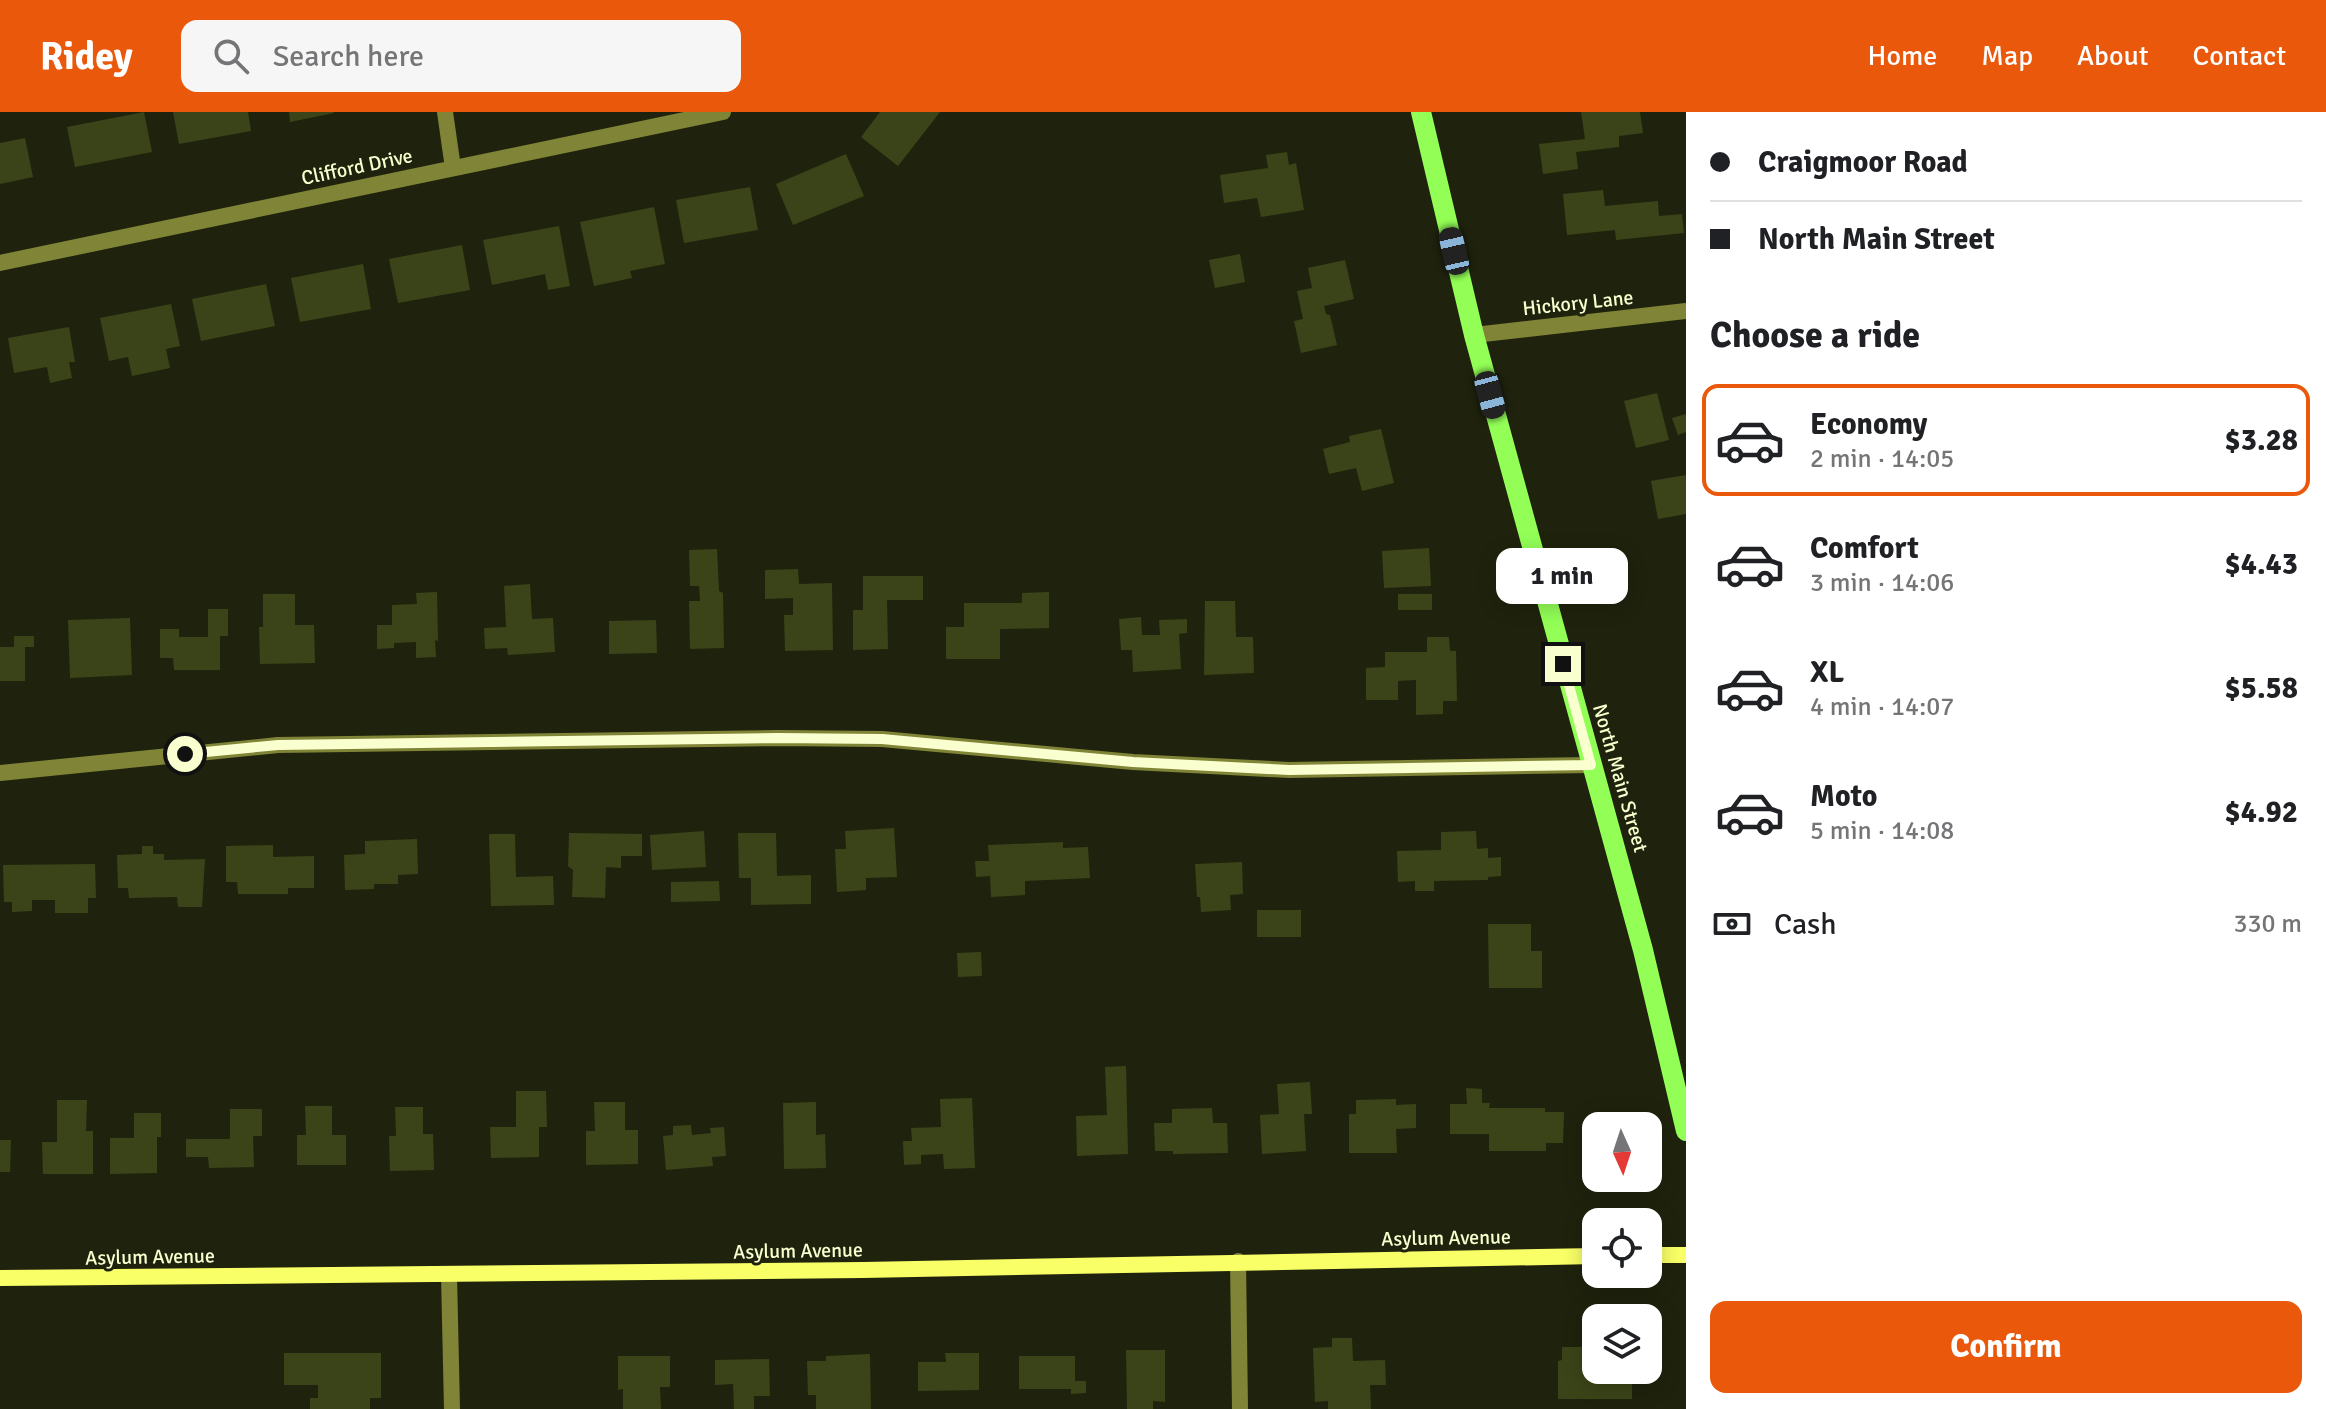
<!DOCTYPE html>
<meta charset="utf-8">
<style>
:root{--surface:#fff;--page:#f6f6f6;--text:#202124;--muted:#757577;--line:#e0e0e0;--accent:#ea580c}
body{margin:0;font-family:Signika,sans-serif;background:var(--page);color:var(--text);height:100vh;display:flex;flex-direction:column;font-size:30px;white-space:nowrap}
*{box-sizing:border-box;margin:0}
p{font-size:26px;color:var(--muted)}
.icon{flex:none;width:44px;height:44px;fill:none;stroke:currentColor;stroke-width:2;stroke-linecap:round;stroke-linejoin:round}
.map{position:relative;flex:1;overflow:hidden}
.side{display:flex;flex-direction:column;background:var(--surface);width:640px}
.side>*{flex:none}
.banner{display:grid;align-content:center;height:176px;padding:0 24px;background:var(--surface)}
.needle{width:52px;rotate:177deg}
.fabs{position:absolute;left:1582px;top:1000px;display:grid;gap:16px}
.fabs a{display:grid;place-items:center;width:80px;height:80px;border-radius:16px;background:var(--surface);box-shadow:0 4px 20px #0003;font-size:40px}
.end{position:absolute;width:36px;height:36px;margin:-18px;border:10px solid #f9ffcf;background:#111;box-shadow:0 0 0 4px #111}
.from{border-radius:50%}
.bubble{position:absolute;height:56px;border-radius:16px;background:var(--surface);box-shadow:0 4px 20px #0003;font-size:26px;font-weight:800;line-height:56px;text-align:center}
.car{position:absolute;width:24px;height:48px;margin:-24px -12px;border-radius:10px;box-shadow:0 0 6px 2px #0007;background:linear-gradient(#222 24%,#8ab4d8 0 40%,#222 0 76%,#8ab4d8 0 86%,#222 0)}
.banner b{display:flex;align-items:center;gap:28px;height:76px;font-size:30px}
.banner b+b{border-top:2px solid var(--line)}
.banner i{width:20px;height:20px;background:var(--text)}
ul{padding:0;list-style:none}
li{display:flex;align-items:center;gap:24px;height:112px;margin:0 16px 12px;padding:0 8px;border:4px solid transparent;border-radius:16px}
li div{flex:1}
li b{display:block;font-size:30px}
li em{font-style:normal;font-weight:800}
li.selected{border-color:var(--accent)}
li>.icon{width:72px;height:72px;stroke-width:1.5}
h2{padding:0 24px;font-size:36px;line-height:96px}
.pay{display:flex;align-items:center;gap:20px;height:88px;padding:0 24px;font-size:30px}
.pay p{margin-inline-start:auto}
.primary-button{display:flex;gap:16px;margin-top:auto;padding:16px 24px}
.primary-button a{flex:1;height:92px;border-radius:16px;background:var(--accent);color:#fff;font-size:32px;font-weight:800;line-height:92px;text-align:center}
header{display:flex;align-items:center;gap:48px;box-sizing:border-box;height:112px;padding:0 40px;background:var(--accent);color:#fff}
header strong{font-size:38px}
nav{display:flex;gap:44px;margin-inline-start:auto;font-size:28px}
.search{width:560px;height:72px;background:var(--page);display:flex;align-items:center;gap:20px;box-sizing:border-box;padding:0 28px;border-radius:16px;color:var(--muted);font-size:30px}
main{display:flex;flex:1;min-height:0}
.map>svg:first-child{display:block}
</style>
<header>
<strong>Ridey</strong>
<div class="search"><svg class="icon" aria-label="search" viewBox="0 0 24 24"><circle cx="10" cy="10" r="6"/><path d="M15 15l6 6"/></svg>Search here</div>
<nav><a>Home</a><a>Map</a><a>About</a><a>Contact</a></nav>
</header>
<main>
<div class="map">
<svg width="1686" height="1297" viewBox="0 0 1686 1297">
<rect width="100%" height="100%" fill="#1f230d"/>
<path fill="#3b4418" d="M144 0 152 40 75 55 67 15Z
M173 0H248L251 19 179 32Z
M289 0H333L334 1 290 10Z
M880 0H940L898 54 861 25Z
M1581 0H1640L1643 21 1619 24V35L1576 40 1578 57 1543 62 1539 32 1585 27Z
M25 26 33 65 0 72V31Z
M1287 40 1289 53 1296 51 1304 98 1261 105 1257 86 1224 91 1220 63 1268 56 1266 43Z
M846 42 864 84 793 113 776 72Z
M750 75 758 118 684 131 676 88Z
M1603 78 1605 94 1658 89 1659 104 1682 102 1684 121 1616 128 1615 118 1567 123 1563 82Z
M654 95 665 152 630 159 632 166 594 174 580 110Z
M559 114 570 174 548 178 545 162 492 173 483 128Z
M462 133 470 178 398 191 389 147Z
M1240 142 1245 170 1215 176 1209 148Z
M1345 148 1354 187 1324 194 1326 202 1330 203 1337 233 1301 241 1294 209 1303 207 1297 179 1312 176 1308 156Z
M363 152 371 197 300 210 291 166Z
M266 172 275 214 201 229 192 187Z
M171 192 180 234 166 237 170 256 132 264 128 245 109 249 100 206Z
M69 215 75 250H69L72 266 50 271 47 255 14 261 8 226Z
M1657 281 1669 328 1636 336 1624 289Z
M1686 302V320L1678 323 1672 306Z
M1381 317 1394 371 1362 379 1356 356 1329 362 1323 337 1350 330 1349 324Z
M1686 363V402L1658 407 1651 369Z
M1429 436 1431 474 1384 476 1382 439Z
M717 437 719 479 723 481 724 536 690 537 689 489H700L699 474H690L689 438Z
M798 457 799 472 832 471 833 538 785 539 784 503H793V486L765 487V458Z
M863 464H923V488H887L888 537 853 538V498H863Z
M530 472 532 507 553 506 555 540 508 543 507 536 485 537 484 516 506 515 504 474Z
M437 480 438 529 435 528 436 545 416 546V530L394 531V536L377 537V513H392V493L417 492 416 481Z
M1049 480V516L1000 517V547H946V515H964V491H1022V481Z
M263 482H295V513H314L315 551 260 552 259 515H263Z
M1398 482H1432V498H1398Z
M1205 489H1235L1236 525H1253L1254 561 1204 563Z
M208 497H228V524H220V558H174L173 546H160V517H179V525H208Z
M1141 505 1142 523H1160L1159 508 1187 507V521L1179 522 1181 557 1133 560 1132 538H1121L1119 507Z
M130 506 132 563 70 566 68 508Z
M656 508 657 541 609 542V509Z
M14 524H34V535H25V569H0V535H14Z
M1427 525H1449L1450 539H1456L1457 589H1443V602L1416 603V568L1398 569V588H1366V556L1385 555V540H1427Z
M894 716 897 765 866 766V778L837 780 835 737H846L845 719Z
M704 719 706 755 652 758 650 723Z
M1476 719 1477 737 1488 736V746L1501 745V764L1488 765V768L1434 769V779H1415V769L1398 770 1397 739 1441 738V720Z
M569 721 642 722V744H621V756L606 755 605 786 572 785 573 758 568 754Z
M738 721H776L777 764 811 763V792L751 793V766H739Z
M489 722H515L516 765 553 764 554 793 491 794Z
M417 727 418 762 398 763V772H374V777L345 778 344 743 365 742V729Z
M1063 730V736L1088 735 1090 766 1025 769V783L991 785 990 764 976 765 975 749H989L988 733Z
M273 733V745L314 744V776H288V782H238L237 770H226V734Z
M142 734H153V742H164V748L205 747 202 795H178L177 785 129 786 128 776H118L117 743 142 742Z
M1242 750 1243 782 1230 783 1231 798 1201 800 1200 785H1197L1195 752Z
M95 752 96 786H88V801H55V788H32V799L12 800V790H4L3 753Z
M719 769 720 789 671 790V770Z
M1257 798H1301V825H1257Z
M1488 812H1531V839H1542V876H1489Z
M981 840 982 864 958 865 957 841Z
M1126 954 1128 1042 1077 1044 1076 1004 1107 1003 1105 955Z
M1310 970 1312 1002H1304L1306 1039 1262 1042 1260 1003 1279 1002 1277 972Z
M1466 976 1482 977V991H1490L1489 996H1545V1000H1564L1563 1031H1546V1039H1489V1022H1450V992H1467Z
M516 979H546L547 1015H539V1045L491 1046 490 1015H516Z
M972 986 975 1056 944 1057 943 1042 921 1043V1052L904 1053 903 1029H912L911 1016 941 1015 940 987Z
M1396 987V993L1416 992V1016L1396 1017 1397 1041H1349V1002H1356V988Z
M57 988H87L86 1019H93V1062H43L42 1030H57Z
M594 990H625V1018H638V1052L586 1053V1019H595Z
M816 990V1023L825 1022 826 1056 784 1057 783 991Z
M305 994H332V1023H346V1053H297V1023H306Z
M395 995H423V1022H433L434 1058 390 1059 389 1024H396Z
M1212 996 1213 1011H1227L1228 1041 1173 1042V1039H1155L1154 1011H1172V997Z
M230 997H262V1024H253L254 1055 209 1056 208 1045H186V1027H230Z
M134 1001H161V1025H157V1061L110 1062V1026H134Z
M691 1013 692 1023 711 1021 710 1016 724 1015 726 1044 712 1045 713 1054 666 1058 663 1024 673 1023V1014Z
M0 1028H11L10 1060H0Z
M1332 1226H1352L1353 1249 1385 1248 1386 1273H1370L1371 1297H1328V1289L1315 1290 1313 1236 1332 1235Z
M1562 1235H1585V1249H1596V1258H1632V1287H1558V1249L1562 1248Z
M1126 1238H1165V1290L1153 1289V1297H1127Z
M284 1241H381V1286H370V1297H310V1286H318V1273H284Z
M945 1241H979V1278L918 1279V1250H946Z
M870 1242 871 1297H816V1283H808L807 1249H826V1244Z
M618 1244H670V1275H660L661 1297H623V1277L618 1278Z
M1019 1244H1075V1269H1086V1281L1071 1282V1277H1019Z
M769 1247 770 1284H754V1297H734L733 1272 715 1273V1248Z"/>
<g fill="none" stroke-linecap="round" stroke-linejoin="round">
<path stroke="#808436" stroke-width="16" d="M445 0 453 56
M0 151 723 0
M1474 223 1686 199
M0 661 278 633 777 626 882 627 1133 650 1289 658 1591 653
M1238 1149 1240 1297
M449 1163 452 1297"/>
<path stroke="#f9ff66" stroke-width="16" d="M1648 1143H1686
M0 1166 863 1158 1596 1144"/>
<path stroke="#93ff56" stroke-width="20" d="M1421 0 1474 223 1643 838 1686 1019"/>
</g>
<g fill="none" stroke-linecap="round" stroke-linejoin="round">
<path stroke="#f9ffcf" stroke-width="10" d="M185 642 278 633 777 626 882 627 1133 650 1289 658 1591 653 1563 552"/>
</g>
<g text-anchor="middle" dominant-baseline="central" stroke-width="6" stroke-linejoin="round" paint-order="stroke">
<g font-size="20" fill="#f9ffcf" stroke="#1f230d">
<text transform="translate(357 55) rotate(-12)">Clifford Drive</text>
<text transform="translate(1578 191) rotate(-6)">Hickory Lane</text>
<text transform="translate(1620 666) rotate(74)">North Main Street</text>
<text transform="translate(1446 1126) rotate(-1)">Asylum Avenue</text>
<text transform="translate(798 1139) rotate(-1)">Asylum Avenue</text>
<text transform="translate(150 1145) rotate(-1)">Asylum Avenue</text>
</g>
</g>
</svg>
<div class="fabs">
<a><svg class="needle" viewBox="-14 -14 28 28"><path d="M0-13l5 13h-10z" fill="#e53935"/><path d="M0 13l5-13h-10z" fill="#757577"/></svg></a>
<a><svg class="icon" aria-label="locate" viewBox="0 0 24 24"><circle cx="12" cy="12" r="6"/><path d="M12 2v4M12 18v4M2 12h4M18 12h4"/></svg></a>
<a><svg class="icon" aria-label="layers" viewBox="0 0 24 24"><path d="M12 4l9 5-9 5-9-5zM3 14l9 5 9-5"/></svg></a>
</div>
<i class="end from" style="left:185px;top:642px"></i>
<i class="end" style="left:1563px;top:552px"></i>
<div class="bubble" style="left:1496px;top:436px;width:132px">1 min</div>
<i class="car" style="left:1454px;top:139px;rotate:347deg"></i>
<i class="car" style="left:1490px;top:283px;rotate:165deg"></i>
</div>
<section class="side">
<div class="banner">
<b><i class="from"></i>Craigmoor Road</b>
<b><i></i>North Main Street</b>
</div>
<h2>Choose a ride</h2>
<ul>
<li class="selected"><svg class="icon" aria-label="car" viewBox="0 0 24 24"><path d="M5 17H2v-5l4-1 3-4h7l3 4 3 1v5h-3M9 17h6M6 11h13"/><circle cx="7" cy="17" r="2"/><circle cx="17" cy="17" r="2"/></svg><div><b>Economy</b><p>2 min · 14:05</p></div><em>$3.28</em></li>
<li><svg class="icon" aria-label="car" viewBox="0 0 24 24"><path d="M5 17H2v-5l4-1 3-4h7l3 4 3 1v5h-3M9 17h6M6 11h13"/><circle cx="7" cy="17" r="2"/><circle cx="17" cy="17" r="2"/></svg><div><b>Comfort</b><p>3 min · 14:06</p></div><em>$4.43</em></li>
<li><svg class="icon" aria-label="car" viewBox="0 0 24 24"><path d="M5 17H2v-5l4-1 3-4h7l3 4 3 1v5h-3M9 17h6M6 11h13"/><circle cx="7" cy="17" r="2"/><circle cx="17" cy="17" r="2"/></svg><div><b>XL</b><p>4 min · 14:07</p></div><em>$5.58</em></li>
<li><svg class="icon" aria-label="car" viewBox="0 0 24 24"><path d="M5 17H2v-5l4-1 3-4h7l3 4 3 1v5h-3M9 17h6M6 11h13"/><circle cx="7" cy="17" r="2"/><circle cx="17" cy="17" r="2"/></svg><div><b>Moto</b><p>5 min · 14:08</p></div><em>$4.92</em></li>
</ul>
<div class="pay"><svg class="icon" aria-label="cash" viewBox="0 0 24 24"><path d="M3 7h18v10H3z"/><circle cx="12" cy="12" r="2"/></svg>Cash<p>330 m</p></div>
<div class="primary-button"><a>Confirm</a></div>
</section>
</main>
